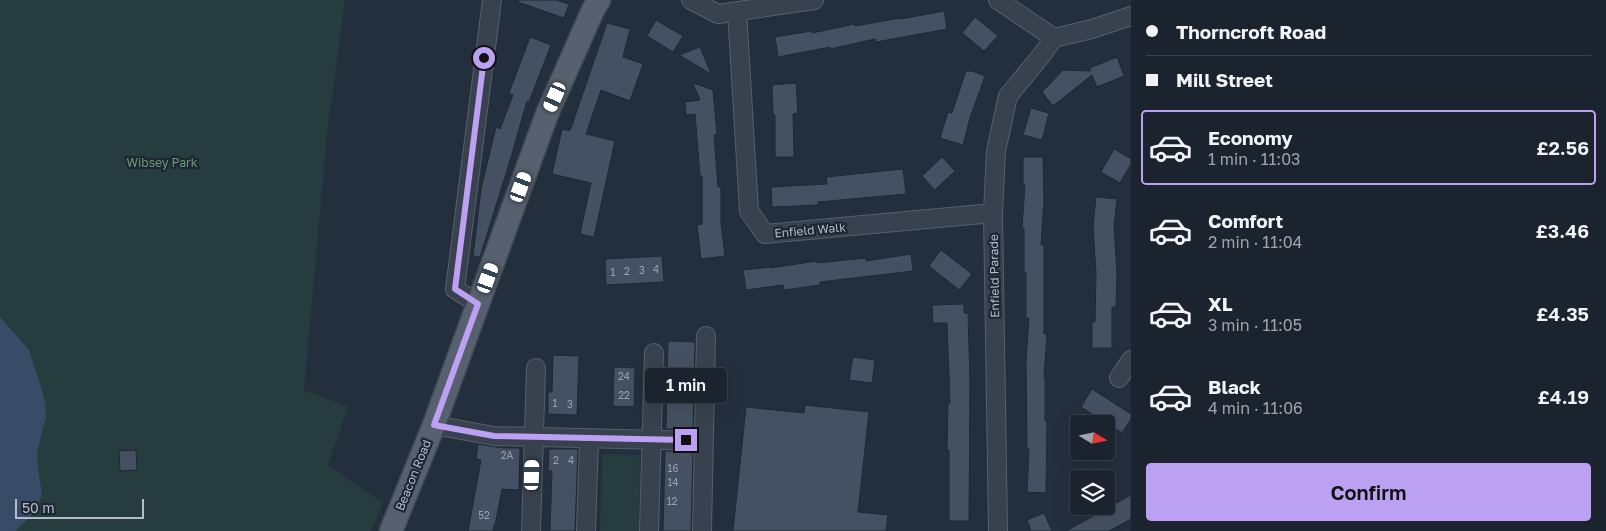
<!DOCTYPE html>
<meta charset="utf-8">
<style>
:root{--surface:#1b232e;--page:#242b36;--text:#f1f3f6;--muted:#a0a4aa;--line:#39404a;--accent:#bca0f2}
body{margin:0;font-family:"Golos Text",sans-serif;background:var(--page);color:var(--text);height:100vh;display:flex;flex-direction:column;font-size:19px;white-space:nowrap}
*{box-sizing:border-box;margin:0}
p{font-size:16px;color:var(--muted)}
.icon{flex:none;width:28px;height:28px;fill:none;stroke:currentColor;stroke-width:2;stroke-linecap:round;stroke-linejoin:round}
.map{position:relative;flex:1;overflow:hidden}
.panel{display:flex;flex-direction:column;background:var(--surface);width:475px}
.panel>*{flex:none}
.top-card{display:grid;align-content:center;height:110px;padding:0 15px;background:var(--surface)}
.needle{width:32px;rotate:100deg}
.fabs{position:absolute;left:1070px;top:415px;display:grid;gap:10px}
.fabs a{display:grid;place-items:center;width:45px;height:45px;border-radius:5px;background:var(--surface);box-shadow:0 5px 20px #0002,0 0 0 1px var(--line);font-size:25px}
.scale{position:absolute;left:15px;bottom:12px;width:129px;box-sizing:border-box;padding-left:5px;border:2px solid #b4bcc9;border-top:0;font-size:14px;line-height:18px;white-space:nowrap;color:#b4bcc9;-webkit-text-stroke:4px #1d2633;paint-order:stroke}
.end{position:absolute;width:22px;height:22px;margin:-11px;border:6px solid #bca0f2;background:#111;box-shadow:0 0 0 2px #111}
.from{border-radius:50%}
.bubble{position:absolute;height:35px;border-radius:5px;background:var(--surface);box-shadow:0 5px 20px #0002,0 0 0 1px var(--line);font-size:16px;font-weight:600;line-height:35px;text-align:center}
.car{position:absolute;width:15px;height:30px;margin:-15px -8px;border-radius:6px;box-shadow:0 0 4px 1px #0007;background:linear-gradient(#fff 24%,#345 0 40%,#fff 0 76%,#345 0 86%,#fff 0)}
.top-card b{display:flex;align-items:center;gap:18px;height:48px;font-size:19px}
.top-card b+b{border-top:1px solid var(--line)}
.top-card i{width:12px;height:12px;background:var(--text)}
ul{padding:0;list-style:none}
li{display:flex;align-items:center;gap:15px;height:75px;margin:0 10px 8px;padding:0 5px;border:2px solid transparent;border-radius:5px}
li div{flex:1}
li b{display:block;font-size:19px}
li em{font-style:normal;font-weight:600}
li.active{border-color:var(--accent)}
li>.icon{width:45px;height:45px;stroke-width:1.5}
.action{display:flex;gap:10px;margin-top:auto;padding:10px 15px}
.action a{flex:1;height:58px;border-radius:5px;background:var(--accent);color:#111;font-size:20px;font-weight:600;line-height:58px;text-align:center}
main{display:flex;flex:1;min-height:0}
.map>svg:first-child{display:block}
</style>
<main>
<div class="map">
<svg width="1131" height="531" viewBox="0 0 1131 531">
<rect width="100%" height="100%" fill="#242f3e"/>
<path fill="#263c3f" d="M0 0H345L327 134 304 390 348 407 328 465 383 503 371 531H0Z
M602 454 640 455 639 531H600Z"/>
<path fill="#394c67" d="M0 317 29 350 41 387 45 402 46 417 37 452 38 469 42 495 35 512 15 531H0Z"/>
<path fill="#455162" stroke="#1f2835" d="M518 0H556L569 4 564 18 518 2Z
M944 11 947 29 876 42 875 39 830 49V47L778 57 775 37 812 31V33L855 24V26L900 18 901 19Z
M975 17 998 36 984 51 962 33Z
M656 20 683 36 673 52 647 36Z
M607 23 630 29 623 57 643 64 630 101 601 90 586 134 615 141 594 237 580 234 591 183 552 174 562 129 570 131Z
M530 37 551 45 529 102 527 101 512 154 480 257 473 256 481 189 496 127 500 129 513 95 509 93Z
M700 47 711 74 679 55Z
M1117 57 1124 76 1097 87 1092 75 1053 106 1042 92 1063 70 1091 71 1090 68Z
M966 71H972L985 76 970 118 963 145 940 138 948 112 952 113Z
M693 83 713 90 717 134 714 135 718 187H721V223L725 256 701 259 697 225 702 224V176H700L695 114 686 115 685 102 700 100Z
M796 83 798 113 793 114 794 157H775V115H773L772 85Z
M1031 108 1049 113 1042 140 1023 135Z
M1114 149 1131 159V164L1120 183 1101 172Z
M942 157 955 171 935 190 922 176Z
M1023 157H1043L1044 200 1041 245H1044V334H1047L1044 377H1045V421H1047L1046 493 1027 492 1029 449H1027L1026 360 1029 318H1026V273H1024V228H1022L1025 185H1023Z
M903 169 906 194 818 202V205L772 207 771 187 827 184 826 177Z
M1096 197 1117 199 1114 227 1117 272 1116 307H1112V348H1092V322H1095L1096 273 1093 227Z
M941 250 972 274 959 290 929 266Z
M911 254 913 271 820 282V285L784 290 783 285 746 290 743 270 770 267V268L817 261V263L866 258V261Z
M662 256 664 282 606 285 605 259Z
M964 304V313H968L970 382 969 521H949V450H947L948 403H950L947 323H933L932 305Z
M668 341 695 342 693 430 666 429Z
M553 355 579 356 577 415 548 414V392H552Z
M853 357 875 360 872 383 849 380Z
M614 367 635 368 634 407 613 406Z
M1092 389 1131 414V419L1122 433 1081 407Z
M805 405 869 412 858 512 888 515 886 531H733L746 407 804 413Z
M478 444 503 448H520L519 490 502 489 495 525H494L493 531H468L481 460 476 459Z
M549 449H578L575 531H550L552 471H548Z
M136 450 137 470 120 471 119 451Z
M665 451H693L691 531H663Z
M1131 495V519L1109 531H1066Z
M1044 513 1052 531H1031L1027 520Z"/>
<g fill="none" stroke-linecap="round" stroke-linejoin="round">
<defs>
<path id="minor" d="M691 0 718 14 814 0
M998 0 1054 38
M737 11 749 211 765 234 993 213
M1054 38 1092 29 1131 16
M478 304 455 289 492 0
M1119 378 1131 360
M434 425 494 436 704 441
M531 531 536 368
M586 531 589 439
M649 531 654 353
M702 531 706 336
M998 531 993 213 996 151 1008 96 1041 56 1054 38"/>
<path id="major" d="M391 531 434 425 547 114 593 10 599 0"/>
</defs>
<use href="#minor" stroke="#565f6c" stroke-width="20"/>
<use href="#major" stroke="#414a57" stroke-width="25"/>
<use href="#minor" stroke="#38414e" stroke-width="18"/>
<use href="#major" stroke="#56606e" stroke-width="22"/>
</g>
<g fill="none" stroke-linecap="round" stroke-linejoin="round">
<path stroke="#bca0f2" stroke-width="6" d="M484 58 455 289 478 304 434 425 494 436 686 440"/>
</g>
<g text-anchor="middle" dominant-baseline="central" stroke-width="4.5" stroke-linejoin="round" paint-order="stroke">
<g font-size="10" fill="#98a1af">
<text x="656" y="269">4</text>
<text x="642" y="270">3</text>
<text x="627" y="271">2</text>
<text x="613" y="272">1</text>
<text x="624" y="376">24</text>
<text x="624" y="395">22</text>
<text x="555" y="403">1</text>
<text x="570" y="404">3</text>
<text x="507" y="455">2A</text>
<text x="556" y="460">2</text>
<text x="571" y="460">4</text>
<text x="673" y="468">16</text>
<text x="673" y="482">14</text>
<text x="672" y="501">12</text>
<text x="484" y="515">52</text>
</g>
<g font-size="12" fill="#6b9a76" stroke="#1d2633">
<text x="162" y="162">Wibsey Park</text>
</g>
<g font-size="12" fill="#b4bcc9" stroke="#1d2633">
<text transform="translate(810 230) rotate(-5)">Enfield Walk</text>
<text transform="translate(994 276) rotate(-91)">Enfield Parade</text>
<text transform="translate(413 475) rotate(-68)">Beacon Road</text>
</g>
</g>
</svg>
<div class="fabs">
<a><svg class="needle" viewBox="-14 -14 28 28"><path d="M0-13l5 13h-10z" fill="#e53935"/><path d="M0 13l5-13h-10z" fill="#a0a4aa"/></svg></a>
<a><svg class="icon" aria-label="layers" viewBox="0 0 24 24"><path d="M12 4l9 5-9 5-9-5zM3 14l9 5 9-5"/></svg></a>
</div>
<div class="scale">50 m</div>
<i class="end from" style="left:484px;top:58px"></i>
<i class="end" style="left:686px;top:440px"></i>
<div class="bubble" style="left:645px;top:368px;width:82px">1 min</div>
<i class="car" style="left:555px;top:97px;rotate:204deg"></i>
<i class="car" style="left:521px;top:187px;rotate:20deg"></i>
<i class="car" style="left:488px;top:278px;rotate:20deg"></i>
<i class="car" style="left:532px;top:475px;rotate:2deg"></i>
</div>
<section class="panel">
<div class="top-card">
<b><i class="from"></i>Thorncroft Road</b>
<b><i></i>Mill Street</b>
</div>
<ul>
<li class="active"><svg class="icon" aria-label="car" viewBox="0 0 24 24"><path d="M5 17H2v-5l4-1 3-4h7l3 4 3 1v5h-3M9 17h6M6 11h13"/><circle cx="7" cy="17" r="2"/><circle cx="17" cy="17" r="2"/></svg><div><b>Economy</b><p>1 min · 11:03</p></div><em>£2.56</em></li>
<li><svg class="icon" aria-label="car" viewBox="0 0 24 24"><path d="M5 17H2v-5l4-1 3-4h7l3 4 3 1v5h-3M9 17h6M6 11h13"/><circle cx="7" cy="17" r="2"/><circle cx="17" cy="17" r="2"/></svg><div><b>Comfort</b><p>2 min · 11:04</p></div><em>£3.46</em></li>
<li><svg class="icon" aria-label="car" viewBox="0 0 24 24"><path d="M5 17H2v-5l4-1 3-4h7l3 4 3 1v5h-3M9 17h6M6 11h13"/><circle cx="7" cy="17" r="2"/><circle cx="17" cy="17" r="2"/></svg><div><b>XL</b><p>3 min · 11:05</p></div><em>£4.35</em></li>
<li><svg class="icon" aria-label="car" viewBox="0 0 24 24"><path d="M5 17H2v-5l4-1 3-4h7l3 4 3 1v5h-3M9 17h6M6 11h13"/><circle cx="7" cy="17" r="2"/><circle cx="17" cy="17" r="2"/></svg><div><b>Black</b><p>4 min · 11:06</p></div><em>£4.19</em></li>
</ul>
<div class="action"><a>Confirm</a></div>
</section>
</main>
